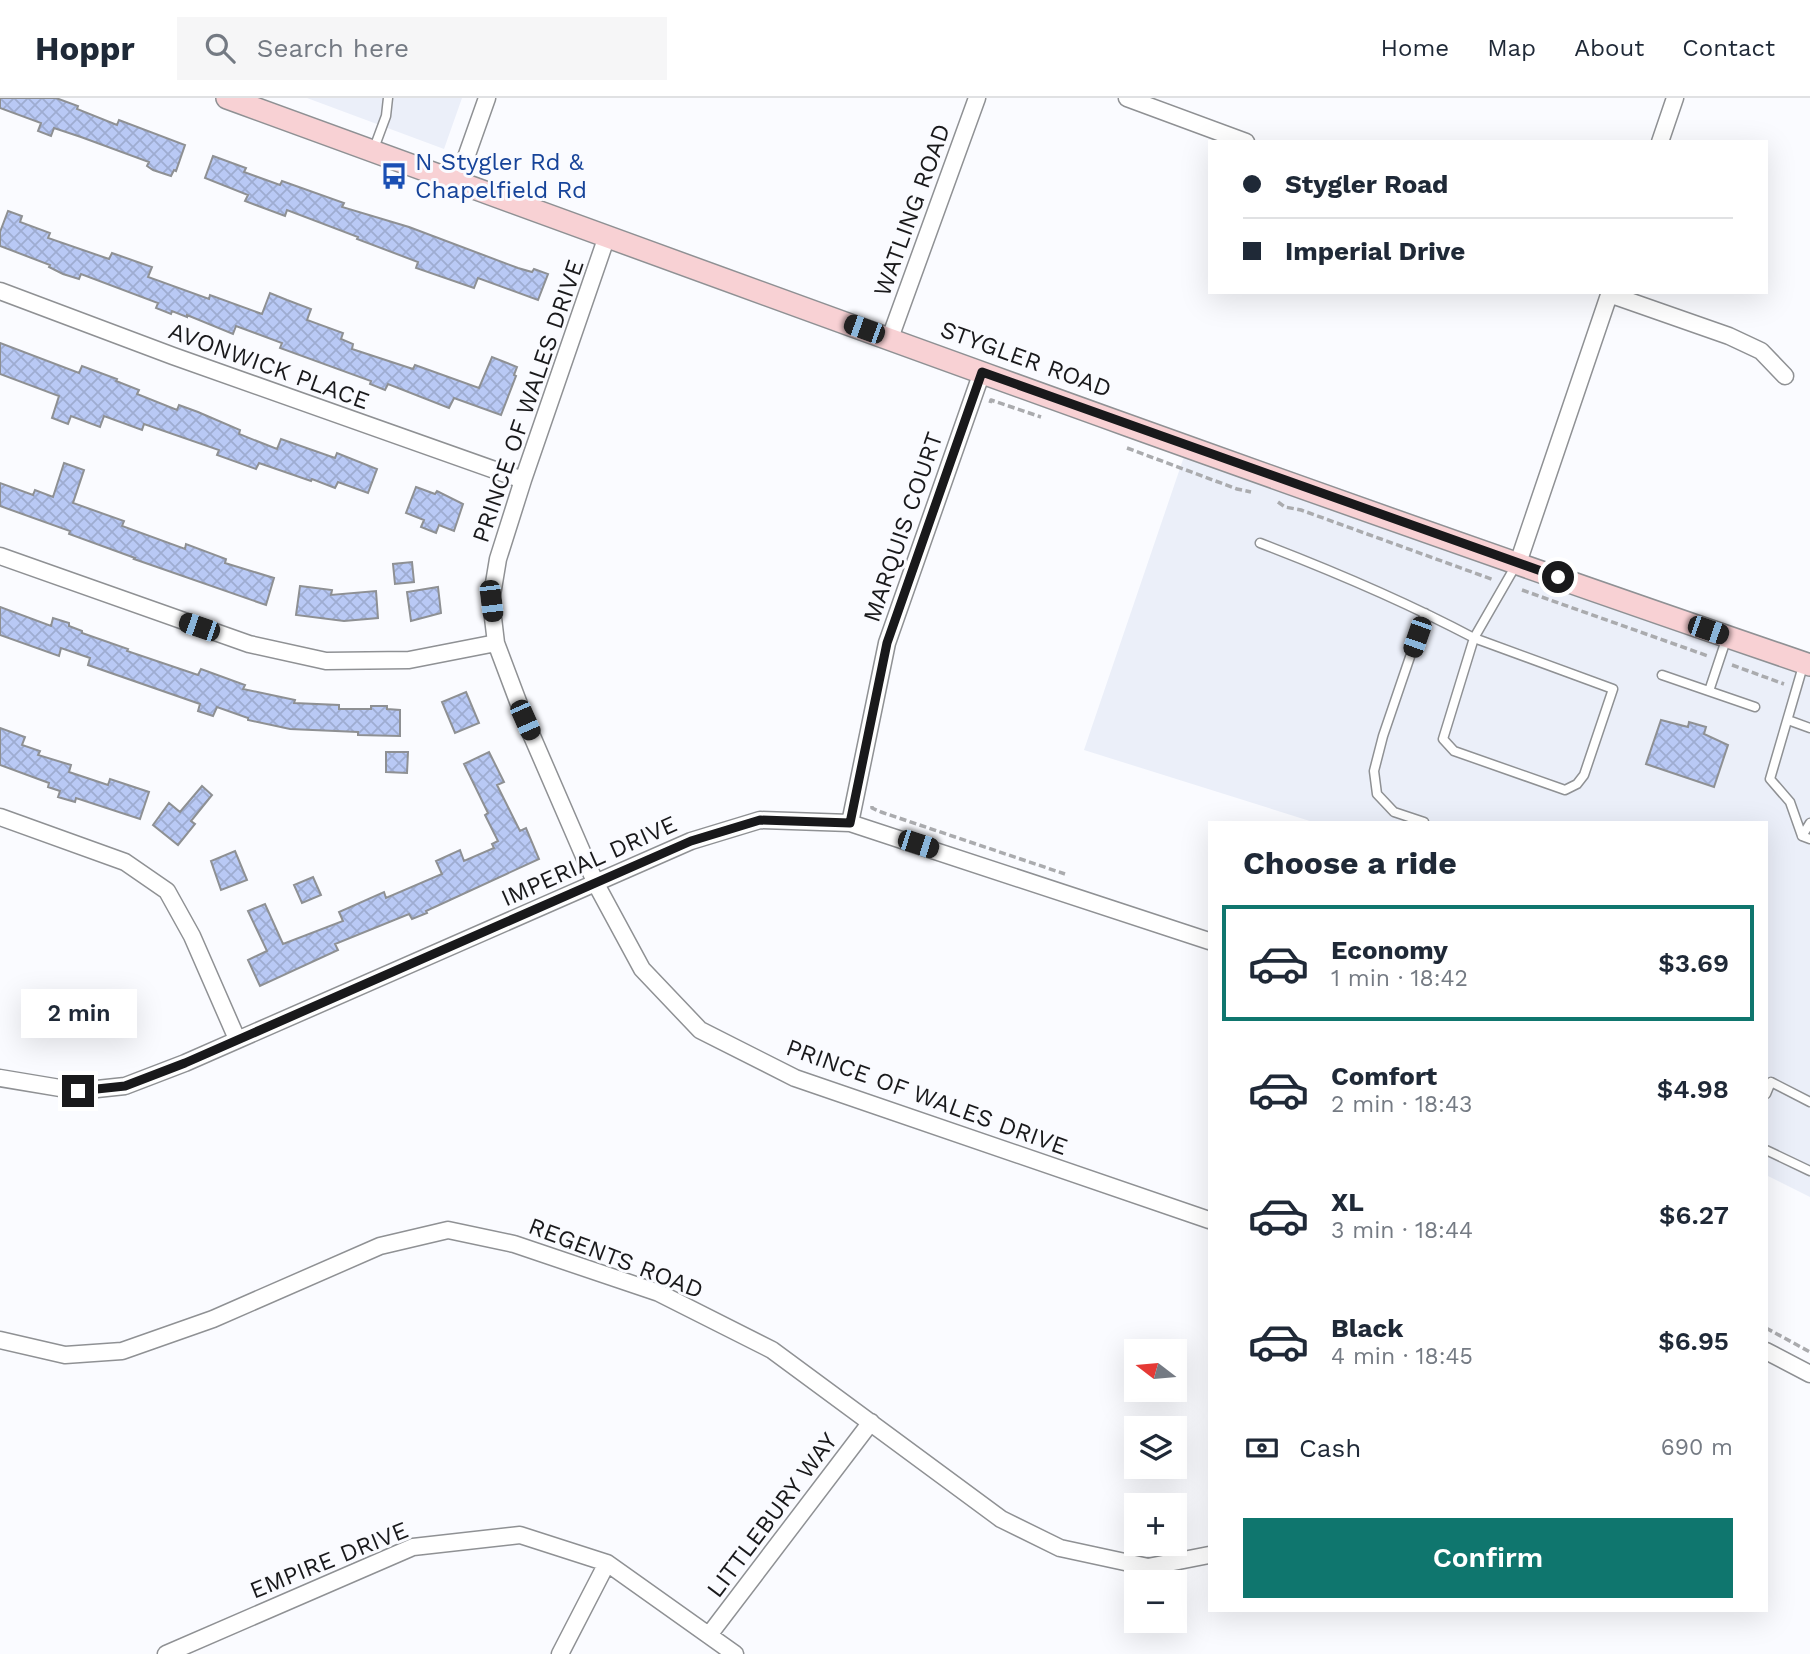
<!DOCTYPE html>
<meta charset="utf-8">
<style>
:root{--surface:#fff;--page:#f6f6f7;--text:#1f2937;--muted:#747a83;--line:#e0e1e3;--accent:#0f766e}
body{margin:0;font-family:"Work Sans",sans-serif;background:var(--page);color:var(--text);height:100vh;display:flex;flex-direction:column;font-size:26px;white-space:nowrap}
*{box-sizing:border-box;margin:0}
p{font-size:23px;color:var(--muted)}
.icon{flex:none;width:38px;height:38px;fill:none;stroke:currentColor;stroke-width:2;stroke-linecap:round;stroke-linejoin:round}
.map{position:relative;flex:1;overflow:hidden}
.details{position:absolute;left:1208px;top:723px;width:560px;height:791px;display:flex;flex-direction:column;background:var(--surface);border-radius:0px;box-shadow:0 7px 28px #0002}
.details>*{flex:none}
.hud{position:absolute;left:1208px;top:42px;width:560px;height:154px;border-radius:0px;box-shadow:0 7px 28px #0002;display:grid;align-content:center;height:154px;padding:0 35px;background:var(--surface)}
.needle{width:46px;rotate:286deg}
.buttons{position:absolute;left:1124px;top:1241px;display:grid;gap:14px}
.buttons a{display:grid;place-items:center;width:63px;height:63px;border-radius:0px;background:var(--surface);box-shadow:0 7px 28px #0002;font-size:35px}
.end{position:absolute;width:32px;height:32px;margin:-16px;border:9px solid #19191b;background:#fff;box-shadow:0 0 0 4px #fff}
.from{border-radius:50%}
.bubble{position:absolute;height:49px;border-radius:0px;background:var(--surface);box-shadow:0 7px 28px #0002;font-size:23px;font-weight:600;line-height:49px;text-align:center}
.car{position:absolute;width:21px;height:42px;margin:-21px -10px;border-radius:9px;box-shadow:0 0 5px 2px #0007;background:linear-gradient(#222 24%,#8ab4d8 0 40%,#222 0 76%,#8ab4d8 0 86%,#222 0)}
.hud b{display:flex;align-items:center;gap:24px;height:66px;font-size:26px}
.hud b+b{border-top:2px solid var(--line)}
.hud i{width:18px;height:18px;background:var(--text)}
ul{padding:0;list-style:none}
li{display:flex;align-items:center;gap:21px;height:116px;margin:0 14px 10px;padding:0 21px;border:4px solid transparent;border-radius:0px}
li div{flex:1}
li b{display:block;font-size:26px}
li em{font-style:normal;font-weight:600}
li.selected{border-color:var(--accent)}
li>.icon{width:63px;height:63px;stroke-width:1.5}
h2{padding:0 35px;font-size:32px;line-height:84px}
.pay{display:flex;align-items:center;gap:18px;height:77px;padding:0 35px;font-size:26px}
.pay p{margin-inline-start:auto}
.primary-button{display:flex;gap:14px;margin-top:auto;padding:14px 35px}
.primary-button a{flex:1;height:80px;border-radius:0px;background:var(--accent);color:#fff;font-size:28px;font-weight:600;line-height:80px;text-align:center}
header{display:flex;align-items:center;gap:42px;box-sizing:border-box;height:98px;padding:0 35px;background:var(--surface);border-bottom:2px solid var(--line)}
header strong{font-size:33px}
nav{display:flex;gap:38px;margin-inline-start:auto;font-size:24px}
.search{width:490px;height:63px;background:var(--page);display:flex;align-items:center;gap:18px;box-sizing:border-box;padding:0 24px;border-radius:0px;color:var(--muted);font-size:26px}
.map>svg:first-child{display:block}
</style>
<header>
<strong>Hoppr</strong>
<div class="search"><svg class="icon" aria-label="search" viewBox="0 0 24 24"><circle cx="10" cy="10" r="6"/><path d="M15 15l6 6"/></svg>Search here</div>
<nav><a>Home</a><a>Map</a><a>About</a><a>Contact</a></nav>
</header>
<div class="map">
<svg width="1810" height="1556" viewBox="0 0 1810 1556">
<defs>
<pattern id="building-cross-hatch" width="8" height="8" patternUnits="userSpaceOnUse" patternTransform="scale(1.75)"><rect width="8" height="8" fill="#b9c9f5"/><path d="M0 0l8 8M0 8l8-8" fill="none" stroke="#9eacd1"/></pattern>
</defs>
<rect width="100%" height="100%" fill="#fafbff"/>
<path fill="#ebeff9" d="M307 0H462L444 51Z
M1191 338 1810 556V1099L1766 1077V724H1313L1084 652Z"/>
<path fill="url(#building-cross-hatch)" stroke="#8e9093" stroke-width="2" d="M0 0H56L78 8 77 11 117 27 119 22 185 47 176 73 174 72 171 78 153 72 147 68 149 64 81 39 54 30 51 38 38 33 41 25 0 10Z
M213 58 246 70 244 74 280 87 282 83 344 105 342 109 409 129 518 170 532 174 534 171 548 176 538 202 478 180 474 190 416 170 418 164 357 141 358 139 287 112 285 118 245 103 248 97 205 80Z
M8 113 22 118 20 124 50 135 48 140 109 161 112 155 152 169 148 179 209 201 210 197 262 216 270 195 287 202 311 211 307 222 343 235 341 241 353 246 352 251 413 271 415 267 479 290 492 259 517 269 514 277 516 278 501 317 454 300 449 310 388 286 385 292 370 286 371 283 280 250 282 245 236 228 233 236 187 217V219L172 213 171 216 156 210 158 205 81 176 79 181 63 176 49 169 50 167 0 148V134Z
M0 245 79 275 82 268 117 281 116 283 139 292 137 296 177 312 179 307 198 314 240 332 239 336 277 351 281 341 335 360 337 355 377 371 368 395 338 384 335 390 312 381 311 383 259 365 256 371 217 357 219 352 144 326 142 332 104 318 100 329 71 318 68 326 52 320 59 298 0 276Z
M64 365 84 372 73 405 124 423 122 428 185 451 186 446 226 461 225 465 274 480 266 507 134 461 135 460 69 436 70 433 0 408V385L33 397 35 392 53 399Z
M416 389 435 396 437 393 463 406 454 433 439 427 436 435 421 429 424 422 406 415Z
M412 464 414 484 395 486 393 466Z
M300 488 332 492 331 497 376 493 378 520 344 523 296 517Z
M438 489 441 515 411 523 407 494Z
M0 509 51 528 53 520 69 525V528L82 533V535L128 551 127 553 198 577 201 571 245 587 243 591 295 602 294 605 339 607V611H371V608H387V611L400 612V638L358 637V634L290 631 248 622V620L217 609 213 618 198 613 200 606 88 567 90 560 61 550 59 558 0 537Z
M466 594 479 625 455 635 442 604Z
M1661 622 1688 629 1689 624 1706 629 1704 636 1728 647 1714 689 1646 666Z
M0 630 25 639 22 647 40 653 38 657 71 667 69 674 108 687 110 681 149 694 140 721 76 700 75 704 58 699 60 693 48 689 49 685 0 667Z
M386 654H408L407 675 386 674Z
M489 654 504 684 497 687 520 733 526 730 539 761 426 813 427 815 412 821 409 816 335 846 338 852 260 888 248 862 267 853 248 813 265 806 283 846 343 823 339 814 384 794 386 800 442 776 436 763 460 752 464 763 494 750 492 746 498 743 485 717 488 715 464 666Z
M202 688 212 697 191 723 195 726 178 747 153 727 169 705 180 714Z
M235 753 247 782 221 792 211 763Z
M313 779 321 797 302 805 294 787Z"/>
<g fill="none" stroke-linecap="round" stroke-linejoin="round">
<defs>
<path id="lane" d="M373 53 386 18 388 0
M1260 445C1333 473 1404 503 1474 540L1443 641 1454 653 1565 692 1577 686 1584 677 1613 591 1474 540 1516 467
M1803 568 1770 681 1790 704 1802 738 1810 741
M1662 577 1755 609
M1709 593 1727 539
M1788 622 1810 630
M1424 724 1394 714 1377 696 1374 673 1383 638 1425 515
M1802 738 1810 725
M1766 996 1771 984 1810 1004
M1766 1052 1810 1073"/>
<path id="street" d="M1127 0 1246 44
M1660 44 1675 0
M458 82 487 0
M607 138 523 382 498 461 491 503 496 545 525 622 596 786 642 871 700 932 795 980 1209 1122
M0 193 173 258 523 382
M1609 196 1729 238 1761 253 1785 278
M890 240 977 0
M0 458 249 546 326 563 409 562 496 545
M1518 465 1610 194
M0 719 125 764 167 793 192 838 237 941
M850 725 887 545 982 274
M0 980 78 993 125 988 185 965 691 743 760 722 850 725 1209 843
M0 1242 65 1257 122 1253 213 1221 380 1148 448 1132 514 1146 659 1195 772 1252 1001 1421 1060 1450 1148 1469 1209 1457
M1766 1253 1810 1276
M709 1537 871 1324
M166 1556 413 1449 520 1437 607 1465 735 1556
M560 1556 607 1465"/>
<path id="secondary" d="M227 0C754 192 1280 386 1810 567"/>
</defs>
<use href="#lane" stroke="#8f9194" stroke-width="11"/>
<use href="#street" stroke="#8f9194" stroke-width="19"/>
<use href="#secondary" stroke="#8f9194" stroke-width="24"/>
<path stroke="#aaabae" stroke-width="3.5" stroke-dasharray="7 3.5" stroke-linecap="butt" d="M990 305 991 302 1041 319
M1127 350 1237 391 1251 394
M1278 404 1285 409 1301 412 1494 482
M1522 492 1708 558
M1732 567 1784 586
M872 708V710L881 714 1065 776
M1766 1230 1810 1254"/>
<use href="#lane" stroke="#fff" stroke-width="8"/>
<use href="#street" stroke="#fff" stroke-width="16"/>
<use href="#secondary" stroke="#f8d1d4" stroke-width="21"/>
</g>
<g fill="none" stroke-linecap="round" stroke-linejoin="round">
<path stroke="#19191b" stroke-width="9" d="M78 993 125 988 185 965 691 743 760 722 850 725 887 545 982 274 1558 479"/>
</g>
<defs>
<symbol id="bus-bare" viewBox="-9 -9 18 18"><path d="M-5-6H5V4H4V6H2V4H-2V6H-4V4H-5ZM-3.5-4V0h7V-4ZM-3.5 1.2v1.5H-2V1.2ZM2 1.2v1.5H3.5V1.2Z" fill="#1a4fb4" stroke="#fafbff" stroke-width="2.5" paint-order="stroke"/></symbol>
</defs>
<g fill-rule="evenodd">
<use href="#bus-bare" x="375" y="59" width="38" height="38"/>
</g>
<g text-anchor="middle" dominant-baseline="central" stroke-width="6" stroke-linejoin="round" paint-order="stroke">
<g font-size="24" fill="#164399" stroke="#fafbff" text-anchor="start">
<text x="415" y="64">N Stygler Rd &amp;<tspan x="415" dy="28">Chapelfield Rd</tspan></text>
</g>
<g font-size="24" fill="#19191b" stroke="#fafbff">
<text transform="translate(912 112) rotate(-70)">WATLING ROAD</text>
<text transform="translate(1026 261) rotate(20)">STYGLER ROAD</text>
<text transform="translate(269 268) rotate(20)">AVONWICK PLACE</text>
<text transform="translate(528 303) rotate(-71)">PRINCE OF WALES DRIVE</text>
<text transform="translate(903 429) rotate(-71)">MARQUIS COURT</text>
<text transform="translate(589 763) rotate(-24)">IMPERIAL DRIVE</text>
<text transform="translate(927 999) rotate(20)">PRINCE OF WALES DRIVE</text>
<text transform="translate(616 1160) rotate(21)">REGENTS ROAD</text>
<text transform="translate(772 1417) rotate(-53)">LITTLEBURY WAY</text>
<text transform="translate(329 1462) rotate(-22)">EMPIRE DRIVE</text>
</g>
</g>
</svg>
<div class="buttons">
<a><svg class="needle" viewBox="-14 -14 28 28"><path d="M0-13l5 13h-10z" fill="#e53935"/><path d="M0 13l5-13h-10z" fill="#747a83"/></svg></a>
<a><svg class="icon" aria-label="layers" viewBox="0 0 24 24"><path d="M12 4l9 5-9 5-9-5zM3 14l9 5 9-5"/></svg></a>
<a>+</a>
<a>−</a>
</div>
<i class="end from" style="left:1558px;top:479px"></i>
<i class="end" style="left:78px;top:993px"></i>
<div class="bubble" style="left:21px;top:891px;width:116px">2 min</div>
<i class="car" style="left:864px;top:231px;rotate:290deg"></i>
<i class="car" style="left:491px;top:503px;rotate:173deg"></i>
<i class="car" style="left:199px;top:529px;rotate:289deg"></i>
<i class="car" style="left:1708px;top:532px;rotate:109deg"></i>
<i class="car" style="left:1417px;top:539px;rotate:199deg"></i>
<i class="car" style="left:525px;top:622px;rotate:156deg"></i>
<i class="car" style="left:918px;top:746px;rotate:108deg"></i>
<div class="hud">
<b><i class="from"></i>Stygler Road</b>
<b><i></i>Imperial Drive</b>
</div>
<section class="details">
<h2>Choose a ride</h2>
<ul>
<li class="selected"><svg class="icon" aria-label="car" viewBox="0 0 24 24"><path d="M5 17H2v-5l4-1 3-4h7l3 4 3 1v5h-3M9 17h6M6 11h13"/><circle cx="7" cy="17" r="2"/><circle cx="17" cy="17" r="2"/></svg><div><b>Economy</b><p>1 min · 18:42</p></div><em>$3.69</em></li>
<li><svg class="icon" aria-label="car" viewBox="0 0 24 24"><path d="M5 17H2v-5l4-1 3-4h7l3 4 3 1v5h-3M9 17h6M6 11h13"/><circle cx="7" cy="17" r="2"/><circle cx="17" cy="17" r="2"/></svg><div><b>Comfort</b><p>2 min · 18:43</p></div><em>$4.98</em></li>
<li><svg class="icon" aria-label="car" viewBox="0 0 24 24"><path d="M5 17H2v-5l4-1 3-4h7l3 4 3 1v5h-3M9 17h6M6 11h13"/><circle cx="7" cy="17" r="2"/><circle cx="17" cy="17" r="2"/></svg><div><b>XL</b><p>3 min · 18:44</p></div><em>$6.27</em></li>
<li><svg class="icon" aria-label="car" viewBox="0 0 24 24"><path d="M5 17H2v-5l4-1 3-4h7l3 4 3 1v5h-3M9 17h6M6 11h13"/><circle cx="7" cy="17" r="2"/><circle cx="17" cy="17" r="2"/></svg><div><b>Black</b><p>4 min · 18:45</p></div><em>$6.95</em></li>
</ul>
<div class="pay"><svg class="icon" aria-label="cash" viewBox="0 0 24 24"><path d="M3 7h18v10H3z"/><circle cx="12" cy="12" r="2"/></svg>Cash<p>690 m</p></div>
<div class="primary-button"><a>Confirm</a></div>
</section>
</div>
